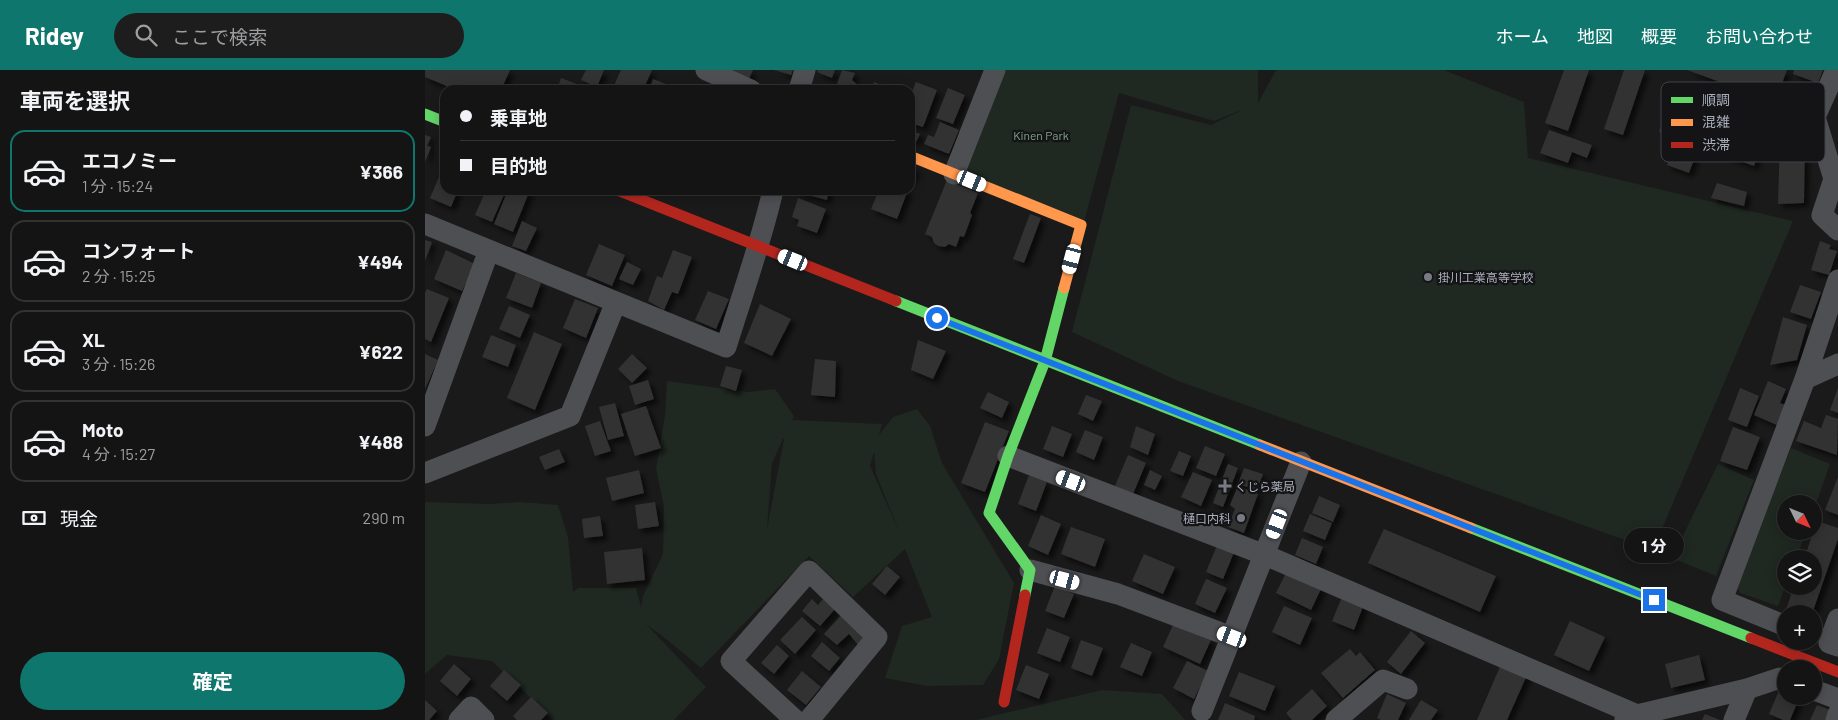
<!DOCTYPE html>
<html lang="ja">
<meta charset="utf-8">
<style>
:root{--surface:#141414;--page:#1d1d1d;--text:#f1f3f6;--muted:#9d9ea0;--line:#333334;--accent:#0f766e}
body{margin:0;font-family:Barlow,"Noto Sans JP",sans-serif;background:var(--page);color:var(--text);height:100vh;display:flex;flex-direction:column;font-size:19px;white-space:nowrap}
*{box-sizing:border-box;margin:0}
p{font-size:16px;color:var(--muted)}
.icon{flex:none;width:28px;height:28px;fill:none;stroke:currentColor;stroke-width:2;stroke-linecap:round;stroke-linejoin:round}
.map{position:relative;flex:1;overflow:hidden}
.details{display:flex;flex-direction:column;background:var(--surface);width:425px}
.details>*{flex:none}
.top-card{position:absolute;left:15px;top:15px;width:475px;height:110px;border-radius:15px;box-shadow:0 2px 12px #0003,0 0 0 1px var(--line);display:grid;align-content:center;height:110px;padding:0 20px;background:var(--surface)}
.needle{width:32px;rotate:133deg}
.fabs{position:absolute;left:1352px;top:425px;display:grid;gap:10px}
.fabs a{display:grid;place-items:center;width:45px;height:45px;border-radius:50%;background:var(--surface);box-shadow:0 2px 12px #0003,0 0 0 1px var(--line);font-size:25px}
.end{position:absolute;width:22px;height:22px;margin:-11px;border:6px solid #1a73e8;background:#fff;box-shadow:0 0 0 2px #fff}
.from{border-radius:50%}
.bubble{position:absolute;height:35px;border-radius:18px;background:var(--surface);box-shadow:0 2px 12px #0003,0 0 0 1px var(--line);font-size:16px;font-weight:700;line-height:35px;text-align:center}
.car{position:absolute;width:15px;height:30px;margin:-15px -8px;border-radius:6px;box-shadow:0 0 4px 1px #0007;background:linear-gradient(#fff 24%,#345 0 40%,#fff 0 76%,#345 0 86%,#fff 0)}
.top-card b{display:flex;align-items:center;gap:18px;height:48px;font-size:19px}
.top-card b+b{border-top:1px solid var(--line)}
.top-card i{width:12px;height:12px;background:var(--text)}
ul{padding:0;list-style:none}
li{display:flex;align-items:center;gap:15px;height:82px;margin:0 10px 8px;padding:0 10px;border:2px solid var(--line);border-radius:15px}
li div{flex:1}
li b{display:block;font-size:19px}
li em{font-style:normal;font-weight:700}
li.active{border-color:var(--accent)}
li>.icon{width:45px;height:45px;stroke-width:1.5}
h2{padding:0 20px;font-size:22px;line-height:60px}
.pay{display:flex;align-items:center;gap:12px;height:55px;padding:0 20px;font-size:19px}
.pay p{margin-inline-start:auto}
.button{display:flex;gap:10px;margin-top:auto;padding:10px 20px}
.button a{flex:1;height:58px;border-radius:30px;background:var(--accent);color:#fff;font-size:20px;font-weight:700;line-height:58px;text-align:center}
header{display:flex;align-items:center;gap:30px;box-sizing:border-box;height:70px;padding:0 25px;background:var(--accent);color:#fff}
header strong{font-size:24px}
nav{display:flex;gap:28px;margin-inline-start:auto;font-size:18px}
.search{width:350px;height:45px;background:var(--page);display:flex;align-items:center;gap:12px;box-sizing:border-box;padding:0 18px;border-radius:28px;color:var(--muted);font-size:19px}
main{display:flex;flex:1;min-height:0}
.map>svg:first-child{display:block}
</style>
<header>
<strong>Ridey</strong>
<div class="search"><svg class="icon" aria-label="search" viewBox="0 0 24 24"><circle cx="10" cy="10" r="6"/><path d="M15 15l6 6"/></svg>ここで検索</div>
<nav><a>ホーム</a><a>地図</a><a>概要</a><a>お問い合わせ</a></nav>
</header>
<main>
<section class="details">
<h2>車両を選択</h2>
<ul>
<li class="active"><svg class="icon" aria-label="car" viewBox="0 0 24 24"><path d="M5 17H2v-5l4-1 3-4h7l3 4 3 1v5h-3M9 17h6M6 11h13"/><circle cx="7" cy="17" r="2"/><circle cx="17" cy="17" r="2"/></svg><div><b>エコノミー</b><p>1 分 · 15:24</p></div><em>¥366</em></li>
<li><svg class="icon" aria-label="car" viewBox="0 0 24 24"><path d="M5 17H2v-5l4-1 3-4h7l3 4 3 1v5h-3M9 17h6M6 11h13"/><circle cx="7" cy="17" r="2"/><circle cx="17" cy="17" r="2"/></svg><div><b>コンフォート</b><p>2 分 · 15:25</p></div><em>¥494</em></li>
<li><svg class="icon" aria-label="car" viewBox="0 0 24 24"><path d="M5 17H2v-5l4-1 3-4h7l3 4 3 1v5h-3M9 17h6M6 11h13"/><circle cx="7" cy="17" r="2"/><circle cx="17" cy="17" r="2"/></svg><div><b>XL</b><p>3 分 · 15:26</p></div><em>¥622</em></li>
<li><svg class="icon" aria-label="car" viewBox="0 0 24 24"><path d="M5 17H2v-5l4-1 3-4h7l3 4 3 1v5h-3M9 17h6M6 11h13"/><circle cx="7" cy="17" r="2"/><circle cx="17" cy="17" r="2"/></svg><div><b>Moto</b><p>4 分 · 15:27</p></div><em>¥488</em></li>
</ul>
<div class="pay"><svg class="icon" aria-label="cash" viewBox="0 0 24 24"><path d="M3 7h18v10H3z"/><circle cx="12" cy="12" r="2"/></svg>現金<p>290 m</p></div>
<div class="button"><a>確定</a></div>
</section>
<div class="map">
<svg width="1413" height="650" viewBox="0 0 1413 650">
<defs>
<filter id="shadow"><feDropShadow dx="4.5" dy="4.5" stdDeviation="2.5" flood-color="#0009"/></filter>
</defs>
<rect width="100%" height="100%" fill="#1a1a1a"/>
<path fill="#1f2821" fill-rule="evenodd" d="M573 0H833V33L851 0H1019L1099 32 1103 88 1368 151 1228 480 753 311 647 262 706 35 786 55 819 39 789 51 694 23 659 152 529 104Z
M242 311 323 322 350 319 369 346 367 350 457 354 454 365 468 347 492 339 505 356 517 393 589 513 574 589 558 615 502 616 460 608 477 556 507 547 480 479 428 527 384 486 276 598 241 569 221 554 281 617 249 650H129L67 591 22 585 0 604V432L65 434 94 432 133 435 143 467 148 522 153 518H211L216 537 218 526 238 484 239 436 231 399 240 345ZM358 369H359L342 459 347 393ZM449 382 451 404 474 461 445 396Z
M1366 378 1405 394 1389 439V434H1361V461H1381L1371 489H1361V514L1353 536 1315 523 1310 515Z
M1293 394 1329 410 1291 506 1247 488Z
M677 620 737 624 760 650H551Z"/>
<path fill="#323232" filter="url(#shadow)" d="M0 0H85L76 20H31L0 7Z
M161 0H179L172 17 156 10Z
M196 0H227L218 20H191L188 18Z
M303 0H328L324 9Z
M349 0H368L366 5Z
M393 0H410L407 8 392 2Z
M417 0 430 3 427 10 434 16 433 20H410Z
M1139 0H1164L1143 61 1120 53Z
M1199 0H1220L1198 65 1179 59Z
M1262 0H1362L1350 32Z
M1369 0H1398L1393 13 1368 4Z
M136 8 168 20H132Z
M228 9 246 16 243 20H224Z
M449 12 470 20H446Z
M491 12 512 20 498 57 485 53V27Z
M523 18 540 25 528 54 511 48Z
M1248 20 1343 54 1329 96 1274 76 1264 103 1242 95 1252 68 1234 62Z
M515 52 534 60 524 84 499 74 503 65 509 67Z
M485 60 495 64 491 72 485 69Z
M1124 60 1167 75 1162 88 1147 82 1143 93 1115 83Z
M0 65 6 67 2 76 6 77 0 92Z
M1355 66 1380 68 1379 133 1353 134Z
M20 95V107L16 105Z
M485 96 491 98 485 114Z
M14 107 20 110V120H33L26 137 5 128Z
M522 110 553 123 545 143 547 145 539 167 535 166 531 177 524 174 520 177 513 176 509 173 507 167 500 164Z
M1292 113 1322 122 1319 136 1286 128Z
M61 120H81L67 152 50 145Z
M83 120H105L88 162 69 154Z
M372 120H404L402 130 371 122Z
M454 120H483L472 149 446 139Z
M373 128 401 139 392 163 372 156 374 150 367 147Z
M605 144 616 148 599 193 588 189Z
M97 151 112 158 101 181 87 176Z
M0 170 7 172 0 191Z
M1395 171 1406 175 1404 179 1412 181 1404 205 1386 200Z
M174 174 200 185 187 216 161 205Z
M21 180 50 194 37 221 9 209Z
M248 180 267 187 253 224 247 222 239 240 223 231 232 206 237 208Z
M202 192 216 199 208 215 194 209Z
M91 203 116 213 107 238 81 228Z
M1375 215 1396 222 1386 249 1365 242Z
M2 219 24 228 6 272 0 269V223Z
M283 221 304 229 291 259 270 250Z
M150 229 173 238 161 268 138 258Z
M335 234 366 249 347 286 319 273Z
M84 236 105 245 95 268 74 259Z
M1358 247 1382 255 1372 290 1345 295Z
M109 262 137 274 110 340 82 328Z
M66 265 91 275 83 297 57 287Z
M493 270 521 281 508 309 486 300Z
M0 284 13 290 0 319Z
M207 284 222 298 207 313 193 299Z
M390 289 411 291 410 327 386 325Z
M301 296 317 300 311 321 295 316Z
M223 310 229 329 210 335 204 316Z
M1343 311 1361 319 1355 333 1363 336 1354 356 1329 345Z
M1315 318 1334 326 1322 357 1303 350Z
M1413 318V343L1405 340Z
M563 322 584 332 577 348 555 338Z
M661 325 677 331 668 351 653 344Z
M190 333 199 366 183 370 174 337Z
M221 336 236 378 210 386 196 344Z
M1401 345 1413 349 1412 385 1371 371 1379 351 1396 358Z
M175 351 186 381 170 386 160 356Z
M560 352 584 361 560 422 536 413Z
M627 356 647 364 638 387 618 379Z
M711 356 730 364 723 385 705 377Z
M1308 357 1335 367 1322 400 1295 391Z
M660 360 678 367 669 390 651 382Z
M780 376 800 384 791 406 771 398Z
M134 379 140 392 120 400 114 387Z
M754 381 766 386 758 406 745 401Z
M703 385 721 393 708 424 690 416Z
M803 394 813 398 798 437 788 433Z
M819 398 838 404 832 420 813 414Z
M214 400 219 423 187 431 181 408Z
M725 400 737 406 730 420 719 415Z
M768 402 787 410 776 436 756 427Z
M604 405 622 412 611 441 593 434Z
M1413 407V445L1400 440Z
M813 416 833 424 819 463 803 457 810 439 805 435Z
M894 426 915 435 908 452 887 443Z
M230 432 234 456 213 459 210 435Z
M885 444 907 453 900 470 878 461Z
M616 445 636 454 623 485 603 476Z
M175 446 178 466 159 468 157 449Z
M1392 451 1413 458V469L1387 544H1364L1360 543 1369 516H1389V489H1379Z
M646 457 680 469 670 497 636 484Z
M959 459 1071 506 1055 542 943 493Z
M877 468 898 477 891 494 870 485Z
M793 473 810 480 798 509 781 502Z
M217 478 220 510 182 514 179 482Z
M719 484 750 497 738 524 707 511Z
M462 496 475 507 460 525 447 514Z
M862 501 897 517 886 540 851 523Z
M781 509 802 518 790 543 770 534Z
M630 516 649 524 639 548 620 541Z
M918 525 939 534 929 560 907 551Z
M399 528 411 538 395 556 377 541 387 529 393 535Z
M859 536 887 548 875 575 847 562Z
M419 542 438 557V573L433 575 424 564 412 575 399 564Z
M377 547 391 560 370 584 355 570Z
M1145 551 1180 567 1164 601 1129 585Z
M749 553 786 570 775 594 738 577Z
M622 558 645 567 635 592 612 583Z
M986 561 1000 573 976 604 962 592Z
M656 570 678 578 667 606 646 598Z
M397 572 415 588 404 601 386 586Z
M706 573 727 582 717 606 695 597Z
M352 575 364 586 349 604 336 593Z
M925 579 931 586 935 582 950 600 918 628 896 603Z
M1274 585 1280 610 1246 618 1240 594Z
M762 591 783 601 769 629 748 618Z
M1077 592 1103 603 1082 650H1052Z
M29 594 46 609 32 626 15 611Z
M601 595 624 604 614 629 591 620Z
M79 600 96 615 82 631 65 616Z
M377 601 396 617 381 635 362 620Z
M814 602 850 616 840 641 804 626Z
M887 619 902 636 887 650H867L861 643Z
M1353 623 1373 631 1365 650H1358L1344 644Z
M962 624 981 633 973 650H956L952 648Z
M106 627 123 643 116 650H92L88 646Z
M0 630 12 641 4 650H0Z
M996 630 1013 640 1006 650H984Z
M800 633 830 646 829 650H793Z
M1392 635 1410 642 1406 650H1385Z
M1280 644 1295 650H1277Z"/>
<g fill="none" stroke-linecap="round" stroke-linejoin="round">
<path stroke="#4e4f53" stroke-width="21" d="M281 0 326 20
M1411 0 1390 47 1409 109 1397 145 1413 160
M374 20 380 0
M529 104 570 0
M0 154 301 277C317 225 336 173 348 120
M1380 309 1413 210
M0 356 64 180
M583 386 840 485 1212 645
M0 403 145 346 191 232
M605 500 693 524 807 567
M1413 549 1404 573 1413 576
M1361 556 1297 530 1380 309 1413 294
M1389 620 1413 629
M777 641 876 392
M1200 649 1212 645 1322 619 1355 608 1361 610
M34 650 46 637 59 650
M370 650 306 591 384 501 452 567 384 650
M911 650 958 610 982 619
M1309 650 1322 619
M1411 650 1413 644"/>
<path stroke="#63d668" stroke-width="11" d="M0 44 20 52
M471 231 835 375
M1046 458 1326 568
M600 525 605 500 564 443 583 386 620 291 639 218"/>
<path stroke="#ff974d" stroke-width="11" d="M485 86 656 155 639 218
M835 375 1046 458"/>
<path stroke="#b3261e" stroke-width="11" d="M192 120 471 231
M1326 568 1413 602
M579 632 600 525"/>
</g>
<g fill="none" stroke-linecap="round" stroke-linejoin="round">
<path stroke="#1a73e8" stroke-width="6" d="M512 248 1229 530"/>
</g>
<g fill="#787b83" stroke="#141416" stroke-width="2">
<circle cx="1003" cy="207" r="5"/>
<path d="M797.5 408.5h5v5h5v5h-5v5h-5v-5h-5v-5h5z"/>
<circle cx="816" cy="448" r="5"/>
</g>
<g text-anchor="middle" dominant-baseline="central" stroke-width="4.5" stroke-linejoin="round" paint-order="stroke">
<g font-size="12" fill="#80a883" stroke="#141416">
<text x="616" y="65">Kinen Park</text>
</g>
<g font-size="12" fill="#aaafbc" stroke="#141416" text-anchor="start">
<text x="1013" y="207">掛川工業高等学校</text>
<text x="810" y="416">くじら薬局</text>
<text x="806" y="448" text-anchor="end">樋口内科</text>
</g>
</g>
<rect x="1236" y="12" width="164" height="80" rx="8" fill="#141416" stroke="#414248" stroke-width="1"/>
<rect x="1246" y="27" width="22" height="6" fill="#63d668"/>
<rect x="1246" y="49" width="22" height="7" fill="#ff974d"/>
<rect x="1246" y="72" width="22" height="6" fill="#b3261e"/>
<g font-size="14" fill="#aaafbc">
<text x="1277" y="35">順調</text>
<text x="1277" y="57">混雑</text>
<text x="1277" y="80">渋滞</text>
</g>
</svg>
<div class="fabs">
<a><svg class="needle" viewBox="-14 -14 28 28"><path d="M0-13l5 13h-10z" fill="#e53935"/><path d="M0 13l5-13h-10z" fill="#9d9ea0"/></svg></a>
<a><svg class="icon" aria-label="layers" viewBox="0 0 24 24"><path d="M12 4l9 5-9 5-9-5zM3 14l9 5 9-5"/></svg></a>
<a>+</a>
<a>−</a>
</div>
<i class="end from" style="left:512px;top:248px"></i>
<i class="end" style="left:1229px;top:530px"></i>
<div class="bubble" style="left:1199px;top:458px;width:60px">1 分</div>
<i class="car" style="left:547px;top:111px;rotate:112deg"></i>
<i class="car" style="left:647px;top:189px;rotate:195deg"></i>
<i class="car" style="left:368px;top:190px;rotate:292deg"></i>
<i class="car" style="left:646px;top:411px;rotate:291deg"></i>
<i class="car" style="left:852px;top:454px;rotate:201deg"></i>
<i class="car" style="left:640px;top:510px;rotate:105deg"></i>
<i class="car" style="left:807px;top:567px;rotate:291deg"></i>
<div class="top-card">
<b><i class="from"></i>乗車地</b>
<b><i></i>目的地</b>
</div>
</div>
</main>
